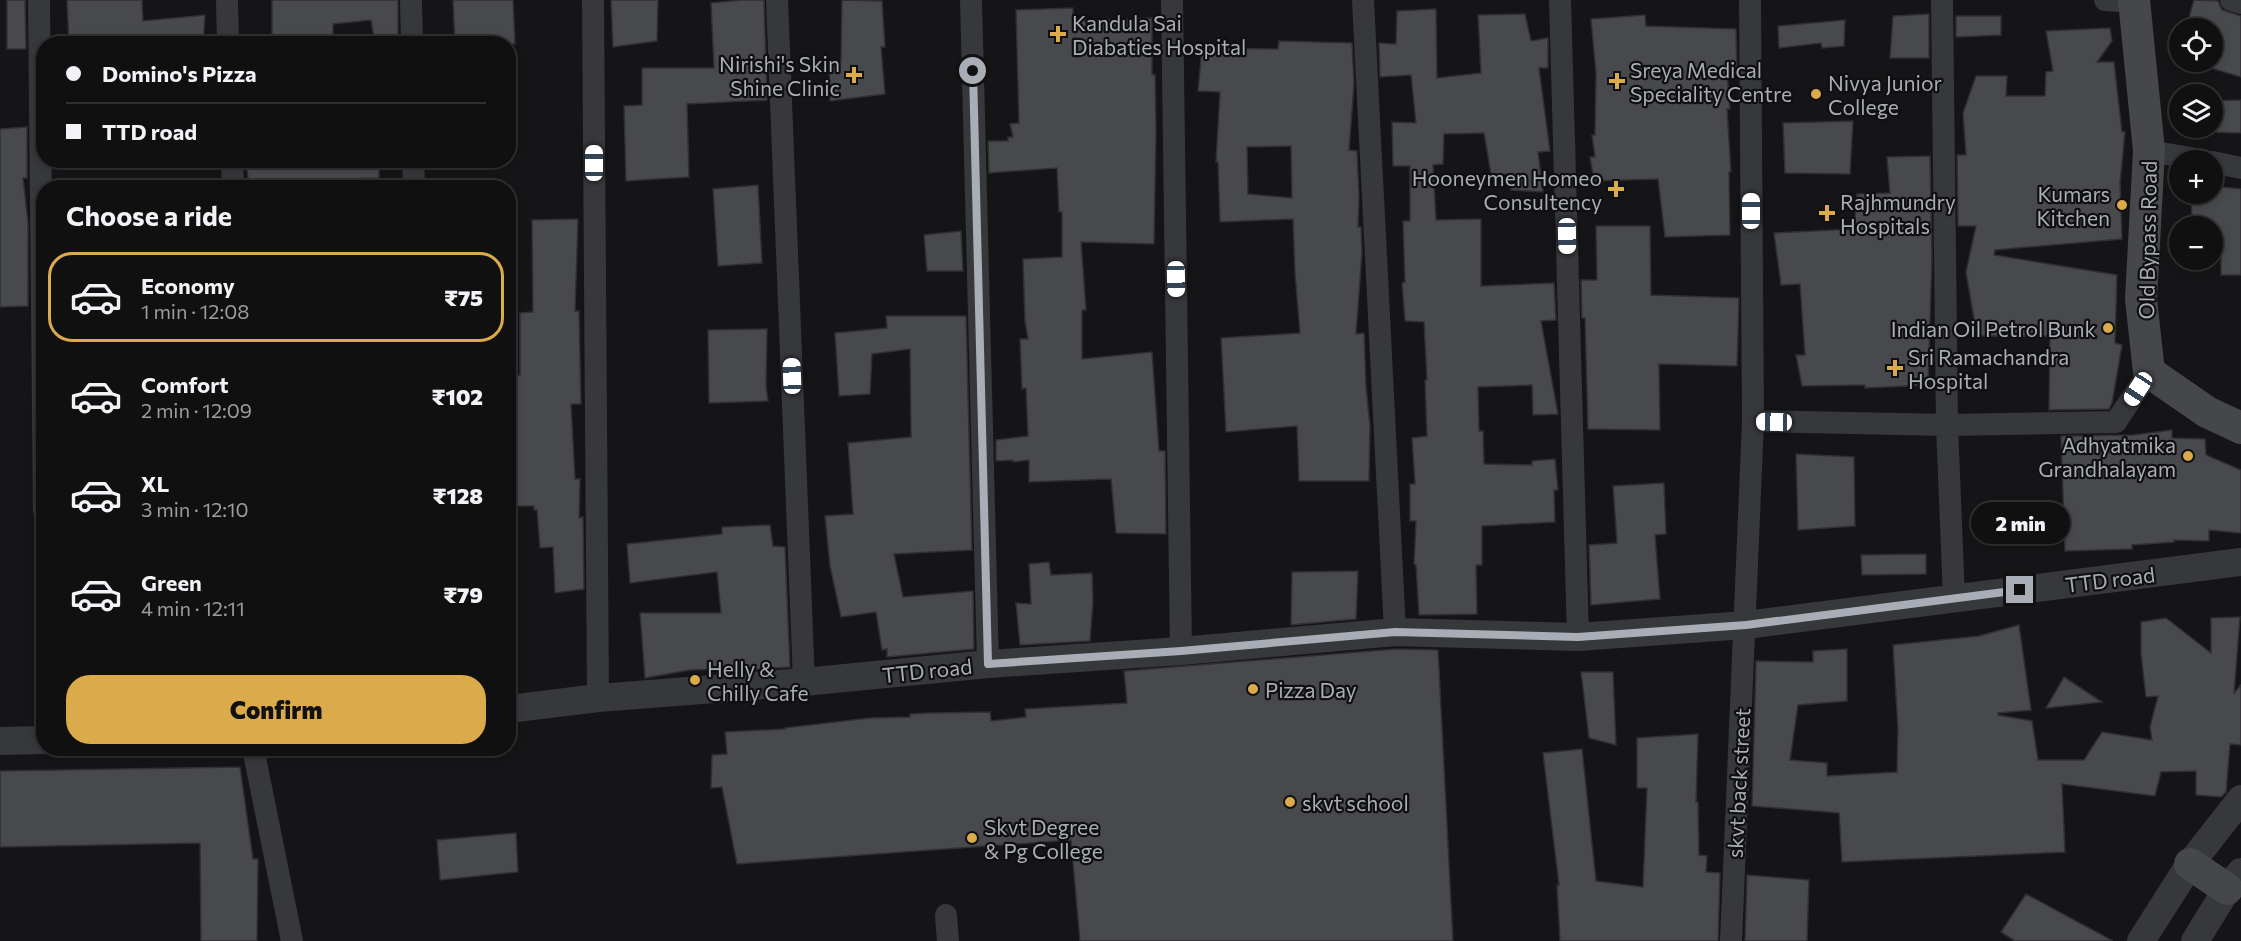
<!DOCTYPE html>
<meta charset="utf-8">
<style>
:root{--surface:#101011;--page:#19191a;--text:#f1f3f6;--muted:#9c9d9f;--line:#303031;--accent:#dbaa4a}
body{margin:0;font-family:Commissioner,sans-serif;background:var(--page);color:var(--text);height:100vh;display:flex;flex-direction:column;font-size:22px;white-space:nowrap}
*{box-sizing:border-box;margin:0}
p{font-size:20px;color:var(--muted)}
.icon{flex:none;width:33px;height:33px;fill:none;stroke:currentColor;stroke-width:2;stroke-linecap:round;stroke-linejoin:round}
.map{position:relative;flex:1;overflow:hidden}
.panel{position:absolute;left:36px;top:180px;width:480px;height:576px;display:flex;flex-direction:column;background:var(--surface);border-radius:24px;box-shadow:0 3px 9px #0003,0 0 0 2px var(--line)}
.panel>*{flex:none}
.top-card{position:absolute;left:36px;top:36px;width:480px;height:132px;border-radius:24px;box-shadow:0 3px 9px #0003,0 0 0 2px var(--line);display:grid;align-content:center;height:132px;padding:0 30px;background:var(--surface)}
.buttons{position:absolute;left:2169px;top:18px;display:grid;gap:12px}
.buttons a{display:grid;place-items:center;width:54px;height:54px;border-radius:50%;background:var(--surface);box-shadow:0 3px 9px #0003,0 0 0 2px var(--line);font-size:30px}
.end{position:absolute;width:27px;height:27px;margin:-14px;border:8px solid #a9adb5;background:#111;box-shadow:0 0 0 3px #111}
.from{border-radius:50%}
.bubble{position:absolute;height:42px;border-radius:21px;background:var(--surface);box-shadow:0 3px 9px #0003,0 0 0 2px var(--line);font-size:20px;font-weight:800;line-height:42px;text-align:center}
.car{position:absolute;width:18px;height:36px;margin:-18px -9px;border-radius:8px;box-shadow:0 0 4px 2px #0007;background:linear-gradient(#fff 24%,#345 0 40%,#fff 0 76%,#345 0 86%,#fff 0)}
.top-card b{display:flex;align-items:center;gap:21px;height:57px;font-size:22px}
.top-card b+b{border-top:2px solid var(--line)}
.top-card i{width:15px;height:15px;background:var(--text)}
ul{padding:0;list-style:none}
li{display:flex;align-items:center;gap:18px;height:90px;margin:0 12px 9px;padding:0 18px;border:3px solid transparent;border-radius:24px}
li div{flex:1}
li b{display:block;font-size:22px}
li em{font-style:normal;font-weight:800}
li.on{border-color:var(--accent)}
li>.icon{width:54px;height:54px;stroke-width:1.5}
h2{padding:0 30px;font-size:27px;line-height:72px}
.primary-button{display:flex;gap:12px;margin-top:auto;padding:12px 30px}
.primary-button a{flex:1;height:69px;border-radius:24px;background:var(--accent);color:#111;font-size:24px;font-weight:800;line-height:69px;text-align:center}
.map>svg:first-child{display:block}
</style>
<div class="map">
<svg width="2241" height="941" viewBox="0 0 2241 941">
<rect width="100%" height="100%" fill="#151517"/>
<path fill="#48494c" stroke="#303033" stroke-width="1.5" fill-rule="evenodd" d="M7 0H25L26 49H7Z
M67 0H142L143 21 205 15 203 44H69Z
M272 0H398V44H375L371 20 333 24V44H272Z
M453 0H513L515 44H455Z
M611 0H658L657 41 613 47Z
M742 0H764L767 100 687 104 689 177 626 181 624 106 642 105V68H714L711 3Z
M842 0 882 1 885 47H881L885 94 830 101 829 62H841Z
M2194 0 2218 1 2222 10 2241 16V77L2191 62H2212V28H2186Z
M1073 8V21L1152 18V75H1155L1156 130 1154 244 1081 242 1086 310H1082V359L1152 352 1159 451H1165L1166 534 1116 533 1111 479 1029 482V460L1013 462V460L996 461V440L1028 436 1026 388 1022 389 1020 339H1028L1025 321 1023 259 1062 257V212H1059L1057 168 989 173 988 141H1008V137H1013L1010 124 1019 123 1016 10Z
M1436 9 1437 78 1481 73 1478 15 1525 14 1531 41 1548 38V68H1539L1550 151 1538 152 1543 192 1511 190 1507 174H1491L1484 133 1444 134 1443 164 1433 165 1436 220 1481 219V286L1554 283 1556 320 1541 321 1558 414 1533 415 1532 385 1478 387 1479 431H1483L1484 464 1532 465V461L1555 459 1558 490H1554L1555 522 1482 526V565H1476L1477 614 1419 615 1416 565 1414 564 1416 521H1410V484H1415L1412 438 1427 436 1425 380H1427L1424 322 1405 321 1402 283 1405 282 1403 221H1410V166H1393L1392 122 1416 123 1411 75 1380 77 1379 43 1396 44 1397 11Z
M1929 14V58H1890L1893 16Z
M1645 15 1646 26 1736 29 1737 73H1727L1730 109H1727L1731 172H1729L1730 235 1665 237 1658 179 1594 181 1590 157H1595L1592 135H1595L1596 73 1591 19Z
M1956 16H2001V35L1956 37Z
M1845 20 1844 46 1822 48 1821 43 1779 48 1778 26Z
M2110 28 2112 41 2097 62H2114L2122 132H2125L2120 183 2122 239 1995 250 1994 255 2117 275 2115 343 2122 345 2112 403 2109 409 2049 410 2050 336H1977L1966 272 1976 226H1958L1957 155H1966L1963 113 1976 76H2007L2006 96H2045L2046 72 2053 71 2046 31Z
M1279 41 1352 43 1354 84 1349 150 1357 151 1359 197 1358 227H1361L1362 253 1356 334 1364 333 1366 387 1370 426 1369 481H1299L1297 426 1226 432 1221 338 1300 333 1295 273 1293 219 1220 222 1218 162H1216L1220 92 1198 91 1202 48 1278 49ZM1291 146 1292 198 1248 194 1247 147Z
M2241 100V133L2212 132V101Z
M1853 121 1850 174 1785 173 1783 123Z
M27 127V178H23L28 223V306L0 307V129Z
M1930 156 1932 256 1928 385 1865 388V385L1802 386 1796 355H1805L1800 284 1781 285 1774 233 1854 229 1857 194 1890 193 1887 157Z
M246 160H379V178L318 180V188H249Z
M758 185 762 263 718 266 713 189Z
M2212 186 2241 189V275H2221V247L2212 246V226H2192L2191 194H2212Z
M578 219 575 311H579L581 404H571L575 479H580L579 518 583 517 584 589 555 593 553 547 540 548 537 510H534V506H508V376L520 375V313L533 312 532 220Z
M1596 226H1650L1651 295 1739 298 1737 366 1659 364 1660 430 1588 429 1585 318H1582L1581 280H1597Z
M961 231 963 271H927L924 235Z
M886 316H966L972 550 894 554 903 597 973 591 974 649 887 657V649L882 650 876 612 841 617 830 566 825 516 853 514 848 443 911 437 910 349 872 354 870 394 839 396 835 333 887 328Z
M767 329 766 385 768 401 709 403 708 330Z
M2172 430V438L2205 439 2206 455 2241 470V533L2209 530V541L2174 540V542L2132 545V549L2065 551 2061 436 2133 435Z
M1796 454 1854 457 1855 526 1798 530Z
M1664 483 1666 534 1655 535 1660 599 1591 605 1589 545 1617 543 1613 486Z
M770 525 773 546 785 547 790 667 728 671V669L690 670 645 678 640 613H721L717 572 630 583 627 544 722 534V527Z
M1926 554V574L1862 575 1861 555Z
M1049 562 1051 575 1092 573 1093 602 1090 641 1020 645 1016 603 1031 604 1029 564Z
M1358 571 1356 619 1291 625 1292 572Z
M2240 617 2234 693 2241 685V745L2230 744 2226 792 2221 797 2196 795V771L2161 772 2155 796 2062 784 2065 852 1842 862 1839 813 1752 806 1756 661 1813 662V651L1847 649V701L1798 705 1790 760 1827 763V776L1897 772 1898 729 1893 645 1979 636 2019 625 2031 710 1998 713V715L2032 721 2038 760H2084L2102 732 2152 740 2150 727 2158 696 2146 697 2141 653V622L2166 618 2211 653V618Z
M1396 649 1438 650 1453 941H1080L1071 840 737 864 722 787 711 788 712 755 727 754 725 732 785 729 784 728 870 718 910 717V714L930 713 990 712 991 721 1026 717 1025 709 1127 703 1124 671Z
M1581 672H1613L1616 745 1589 738Z
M2064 677 2102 702 2046 708Z
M1698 734 1696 802H1698L1699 855 1707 856 1706 872 1720 873 1718 941H1560L1557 885H1559L1543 753 1582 749 1596 881 1643 887 1647 788H1637V738Z
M240 767 253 859H258L257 941H201L200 843 0 847V771Z
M516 833 518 872 440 880 437 840Z
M1747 875 1809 880 1807 941H1745Z
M2026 894 2113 941H2015L2001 932Z"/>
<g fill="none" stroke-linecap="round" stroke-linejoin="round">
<path stroke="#37383b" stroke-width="22" d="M39 0 44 510
M227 0 228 44
M411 0 412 44
M593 0 598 698
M777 0 804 682
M971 0 988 664
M1172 0 1181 651
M1363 0 1395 632
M1560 0 1578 637
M1942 0 1947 425 1954 599
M2105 0 2135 2
M2231 0 2241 3
M2149 151 2203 160
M232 160 233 188
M413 160 414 188
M2212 162 2241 168
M1753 421 1947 425 2116 422 2149 372
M253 748 292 941
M946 915 948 941
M1731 941 1753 421 1750 0"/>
<path stroke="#37383b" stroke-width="28" d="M508 709 598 698 804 682 988 664 1181 651 1395 632 1578 637 1746 625 2241 562
M0 741 44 740
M2141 941 2190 864 2241 799
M2195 941 2227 889 2241 872"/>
<path stroke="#45474b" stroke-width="32" d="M2134 0 2149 151 2141 299 2149 372 2207 412 2241 428
M2190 864 2227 889"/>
</g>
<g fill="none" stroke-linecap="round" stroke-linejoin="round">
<path stroke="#a9adb5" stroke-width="8" d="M973 71 988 664 1181 651 1395 632 1578 637 1746 625 2020 590"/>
</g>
<g fill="#dbaa4a" stroke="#101012" stroke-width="2">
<path d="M1055 25h6v6h6v6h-6v6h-6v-6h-6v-6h6z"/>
<path d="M851 66h6v6h6v6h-6v6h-6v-6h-6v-6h6z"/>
<path d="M1614 72h6v6h6v6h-6v6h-6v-6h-6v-6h6z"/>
<circle cx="1816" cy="94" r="6"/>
<path d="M1613 180h6v6h6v6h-6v6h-6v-6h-6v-6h6z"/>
<circle cx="2122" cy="205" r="6"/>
<path d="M1824 204h6v6h6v6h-6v6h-6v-6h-6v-6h6z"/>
<circle cx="2108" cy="328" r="6"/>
<path d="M1892 359h6v6h6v6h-6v6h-6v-6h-6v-6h6z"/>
<circle cx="2188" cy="456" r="6"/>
<circle cx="695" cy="680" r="6"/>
<circle cx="1253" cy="689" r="6"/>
<circle cx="1290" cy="802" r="6"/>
<circle cx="972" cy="838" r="6"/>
</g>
<g text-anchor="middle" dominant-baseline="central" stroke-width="4.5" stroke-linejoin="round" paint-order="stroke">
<g font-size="21" fill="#a9adb5" stroke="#101012" text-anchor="start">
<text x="1072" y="22">Kandula Sai<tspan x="1072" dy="24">Diabaties Hospital</tspan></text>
<text x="840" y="63" text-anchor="end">Nirishi's Skin<tspan x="840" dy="24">Shine Clinic</tspan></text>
<text x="1630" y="69">Sreya Medical<tspan x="1630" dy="24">Speciality Centre</tspan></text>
<text x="1828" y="82">Nivya Junior<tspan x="1828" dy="24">College</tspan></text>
<text x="1602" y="177" text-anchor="end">Hooneymen Homeo<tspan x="1602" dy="24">Consultency</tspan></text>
<text x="2110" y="193" text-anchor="end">Kumars<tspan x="2110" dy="24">Kitchen</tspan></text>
<text x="1840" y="201">Rajhmundry<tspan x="1840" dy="24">Hospitals</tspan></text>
<text x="2096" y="328" text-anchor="end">Indian Oil Petrol Bunk</text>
<text x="1908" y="356">Sri Ramachandra<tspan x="1908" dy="24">Hospital</tspan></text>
<text x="2176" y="444" text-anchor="end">Adhyatmika<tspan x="2176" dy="24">Grandhalayam</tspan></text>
<text x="707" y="668">Helly &amp;<tspan x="707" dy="24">Chilly Cafe</tspan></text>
<text x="1265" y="689">Pizza Day</text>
<text x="1302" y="802">skvt school</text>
<text x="984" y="826">Skvt Degree<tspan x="984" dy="24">&amp; Pg College</tspan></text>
</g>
<g font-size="21" fill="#a9adb5" stroke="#101012">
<text transform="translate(2147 240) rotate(-89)">Old Bypass Road</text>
<text transform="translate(2110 579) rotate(-7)">TTD road</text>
<text transform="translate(927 670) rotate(-6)">TTD road</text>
<text transform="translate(1738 783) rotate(-87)">skvt back street</text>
</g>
</g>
</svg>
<div class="buttons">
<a><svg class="icon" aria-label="locate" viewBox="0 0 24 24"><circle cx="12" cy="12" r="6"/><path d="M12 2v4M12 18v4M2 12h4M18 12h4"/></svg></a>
<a><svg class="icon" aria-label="layers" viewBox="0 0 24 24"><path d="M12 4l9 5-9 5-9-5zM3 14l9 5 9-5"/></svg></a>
<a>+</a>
<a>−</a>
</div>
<i class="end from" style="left:973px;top:71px"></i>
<i class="end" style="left:2020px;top:590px"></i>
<div class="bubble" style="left:1971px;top:502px;width:99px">2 min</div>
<i class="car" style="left:594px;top:163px;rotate:0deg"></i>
<i class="car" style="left:1751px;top:211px;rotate:0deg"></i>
<i class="car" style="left:1567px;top:236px;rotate:179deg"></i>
<i class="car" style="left:1176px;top:279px;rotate:179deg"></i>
<i class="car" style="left:792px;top:376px;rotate:358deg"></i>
<i class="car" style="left:2138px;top:389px;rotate:213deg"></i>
<i class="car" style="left:1774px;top:422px;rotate:271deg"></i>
<div class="top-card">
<b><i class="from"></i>Domino's Pizza</b>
<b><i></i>TTD road</b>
</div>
<section class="panel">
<h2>Choose a ride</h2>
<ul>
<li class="on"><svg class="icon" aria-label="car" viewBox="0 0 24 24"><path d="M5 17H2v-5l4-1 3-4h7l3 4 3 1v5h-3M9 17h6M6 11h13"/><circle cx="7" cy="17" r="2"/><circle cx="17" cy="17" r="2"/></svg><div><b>Economy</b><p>1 min · 12:08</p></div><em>₹75</em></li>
<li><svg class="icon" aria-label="car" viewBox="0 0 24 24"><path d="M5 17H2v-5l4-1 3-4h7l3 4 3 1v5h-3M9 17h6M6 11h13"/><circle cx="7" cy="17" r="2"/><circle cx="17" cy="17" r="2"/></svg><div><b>Comfort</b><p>2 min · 12:09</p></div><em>₹102</em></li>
<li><svg class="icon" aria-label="car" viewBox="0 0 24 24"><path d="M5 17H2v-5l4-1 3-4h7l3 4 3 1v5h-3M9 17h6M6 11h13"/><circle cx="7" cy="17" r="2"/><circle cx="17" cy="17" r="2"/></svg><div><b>XL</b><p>3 min · 12:10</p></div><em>₹128</em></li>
<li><svg class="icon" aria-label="car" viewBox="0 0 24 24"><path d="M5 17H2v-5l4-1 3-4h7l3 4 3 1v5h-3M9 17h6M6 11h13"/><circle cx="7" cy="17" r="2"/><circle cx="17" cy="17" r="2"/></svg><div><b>Green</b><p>4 min · 12:11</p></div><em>₹79</em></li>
</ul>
<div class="primary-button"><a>Confirm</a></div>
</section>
</div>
